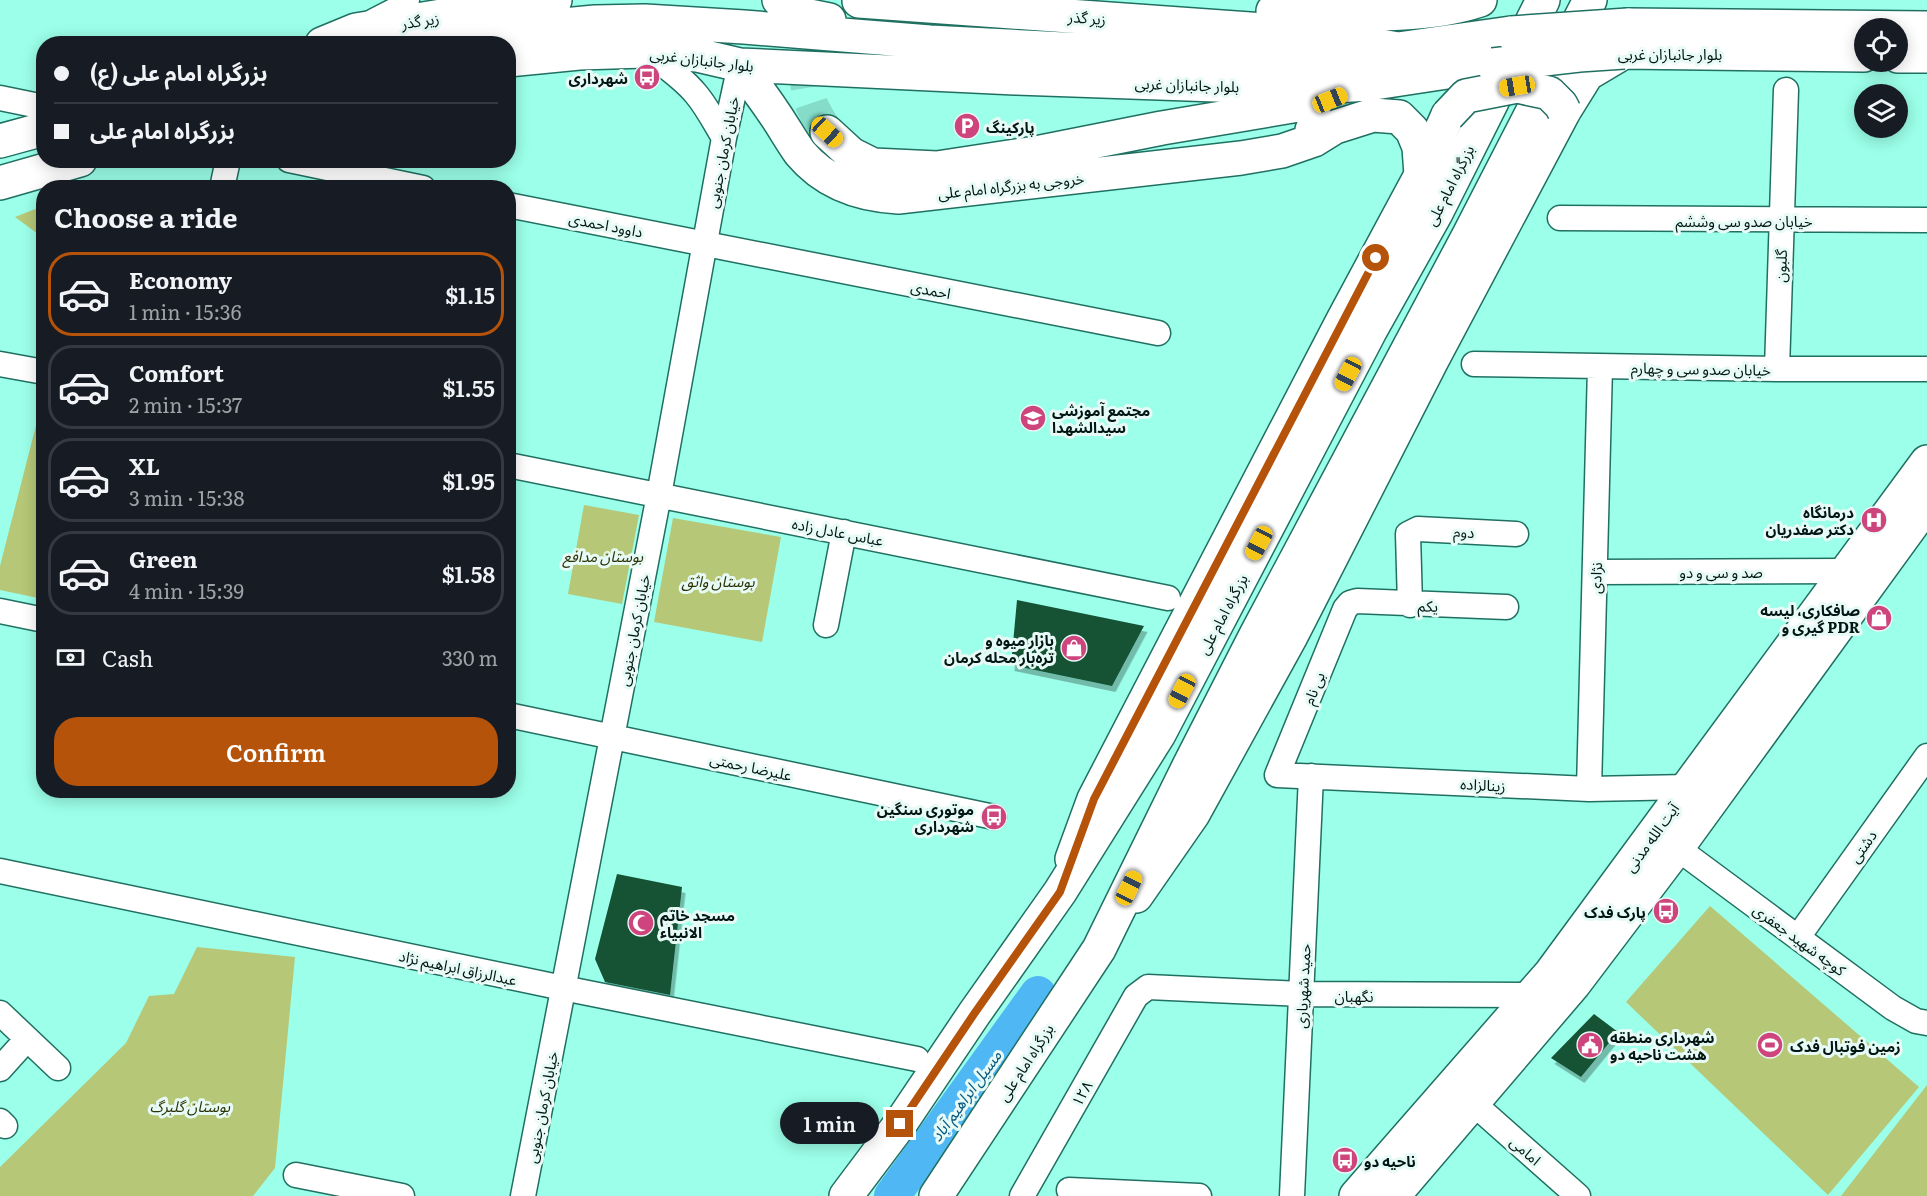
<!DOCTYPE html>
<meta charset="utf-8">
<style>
:root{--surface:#171b24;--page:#242831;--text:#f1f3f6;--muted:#9ea1a6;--line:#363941;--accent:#b45309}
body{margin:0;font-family:Literata,"Noto Sans Arabic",serif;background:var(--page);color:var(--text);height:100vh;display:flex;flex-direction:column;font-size:22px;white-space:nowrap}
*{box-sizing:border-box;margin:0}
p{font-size:20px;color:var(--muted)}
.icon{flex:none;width:33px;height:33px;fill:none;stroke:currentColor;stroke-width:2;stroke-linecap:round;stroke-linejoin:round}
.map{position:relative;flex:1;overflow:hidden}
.details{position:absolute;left:36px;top:180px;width:480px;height:618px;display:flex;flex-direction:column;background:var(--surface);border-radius:24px;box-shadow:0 3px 15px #0003}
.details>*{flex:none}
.top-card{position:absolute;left:36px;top:36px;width:480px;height:132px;border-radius:24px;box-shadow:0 3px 15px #0003;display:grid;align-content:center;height:132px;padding:0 18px;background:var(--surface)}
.tools{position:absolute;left:1854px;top:18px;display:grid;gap:12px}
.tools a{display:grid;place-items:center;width:54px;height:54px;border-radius:50%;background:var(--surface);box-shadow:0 3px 15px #0003;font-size:30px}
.end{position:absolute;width:27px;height:27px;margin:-14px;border:8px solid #b45309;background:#fff;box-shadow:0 0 0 3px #fff}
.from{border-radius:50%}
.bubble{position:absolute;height:42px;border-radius:21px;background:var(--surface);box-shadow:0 3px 15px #0003;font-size:20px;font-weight:600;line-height:42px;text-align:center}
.car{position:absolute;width:18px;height:36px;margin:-18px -9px;border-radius:8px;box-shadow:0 0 4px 2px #0007;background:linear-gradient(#f5c518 24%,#345 0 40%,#f5c518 0 76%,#345 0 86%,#f5c518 0)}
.top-card b{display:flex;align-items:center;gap:21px;height:57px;font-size:22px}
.top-card b+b{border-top:2px solid var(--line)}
.top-card i{width:15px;height:15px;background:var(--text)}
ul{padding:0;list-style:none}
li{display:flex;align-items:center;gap:18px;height:84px;margin:0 12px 9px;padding:0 6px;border:3px solid var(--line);border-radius:24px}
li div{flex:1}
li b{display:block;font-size:22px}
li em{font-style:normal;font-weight:600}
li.on{border-color:var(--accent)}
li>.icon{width:54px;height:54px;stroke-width:1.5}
h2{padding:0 18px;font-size:27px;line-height:72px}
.pay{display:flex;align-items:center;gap:15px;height:66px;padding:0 18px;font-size:22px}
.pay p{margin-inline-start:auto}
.cta{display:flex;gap:12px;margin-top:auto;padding:12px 18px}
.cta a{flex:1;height:69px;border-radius:24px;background:var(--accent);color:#fff;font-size:24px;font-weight:600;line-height:69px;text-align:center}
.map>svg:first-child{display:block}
</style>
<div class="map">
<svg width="1927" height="1196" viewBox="0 0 1927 1196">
<defs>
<filter id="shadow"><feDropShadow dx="3.5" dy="6" stdDeviation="0" flood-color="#0004"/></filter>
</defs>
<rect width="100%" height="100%" fill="#9bffe9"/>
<path fill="#b6c777" d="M43 206V339L38 337V234L15 217Z
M43 398H44L43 599 0 590V566Z
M584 505 639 515 622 604 568 594Z
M673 518 781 537 762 642 654 622Z
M1710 906 1919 1087 1828 1195 1626 1002Z
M197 947 295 957 275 1168 253 1196H0V1167L126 1043 149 996 174 994Z
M1927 1085V1196H1841Z"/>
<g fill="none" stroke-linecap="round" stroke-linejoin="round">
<path stroke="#50b7f5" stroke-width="36" d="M892 1196 1038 994"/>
</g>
<path fill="#145235" filter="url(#shadow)" d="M1017 600 1144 626 1112 686 1011 665Z
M617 874 682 887 670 995 605 982 595 959Z
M1594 1014 1618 1032 1581 1077 1551 1058Z"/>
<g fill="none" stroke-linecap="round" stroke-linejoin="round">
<path stroke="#84dcc9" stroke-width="33" stroke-dasharray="33 16" stroke-linecap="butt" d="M827 132C822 124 817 116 813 108 806 92 802 60 810 44 819 25 842 12 859 1"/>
<defs>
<path id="street" d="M374 21 403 6 407 0
M645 51C662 64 682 77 696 94 707 107 715 123 724 138
M0 98 44 107
M289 160 423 188
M222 188 228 160
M508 205 1158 333
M1560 218 1927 220
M0 364 44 372
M1474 364 1777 369H1927
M1777 369 1786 90
M508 465 1168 598
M1595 572 1847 571
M1410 605 1408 534 1418 529 1516 534
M1506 607 1357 601 1350 603 1345 609 1277 775 1589 789 1688 787
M0 611 44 620
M826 625 844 532
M508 715 994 817
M1589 789 1600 367
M1677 848 1893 1008 1916 1021 1927 1023
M0 871 563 988 917 1059
M1798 937 1927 756
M0 1013 58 1068
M0 1069 27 1039
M1473 1103 1578 1196
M0 1121 5 1126
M296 1175 402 1196
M1069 1190 1199 1196
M523 1196 659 495 724 138 740 65
M1022 1196 1136 996 1148 987 1301 994 1532 995
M1292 1196 1311 776"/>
<path id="secondary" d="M779 0 795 13 829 20
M859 1 1305 33 1398 49 1511 33
M1273 11C1340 12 1416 21 1480 0
M1628 25 1927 28
M322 44 356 30 466 12 555 0
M413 44 522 29 595 22 645 21 744 27 930 42 1294 61 1398 49
M1898 56H1927
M508 60 579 53 645 51 697 55 740 65 1015 78 1304 88 1368 84 1493 65
M740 65C750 80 762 95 772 110 782 124 790 139 800 153 825 183 860 195 898 197L1241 158 1282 151 1314 140 1335 127
M1312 130 1335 127 1373 115 1399 117 1412 130 1419 147 1421 175
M827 132 851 154 873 165 937 168 1036 153 1162 128 1316 102
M0 141 44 129
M0 183 80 160
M1072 859 1094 799 1343 320 1421 175 1448 115
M1136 896 1193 814 1291 636 1432 360 1564 111 1587 74 1624 52 1864 55"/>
<path id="primary" d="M1356 1196 1551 973 1927 462
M1393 1196 1574 984 1677 848 1927 504"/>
<path id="highway" d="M846 1196 900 1124 974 1014 1060 892 1159 734 1370 331 1436 213 1543 0
M936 1196 1099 949 1189 766 1256 635 1469 235 1590 0"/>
</defs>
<use href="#street" stroke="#207062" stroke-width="27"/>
<use href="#secondary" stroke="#207062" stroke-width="36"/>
<use href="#primary" stroke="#207062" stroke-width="36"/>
<use href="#highway" stroke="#207062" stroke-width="36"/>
<use href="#street" stroke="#fff" stroke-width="24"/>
<use href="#secondary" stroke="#fff" stroke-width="33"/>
<use href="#primary" stroke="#fff" stroke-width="33"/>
<use href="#highway" stroke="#fff" stroke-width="33"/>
<defs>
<path id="secondary-bridge" d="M1511 33 1628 25
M1493 65 1579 55 1624 52
M1448 115 1466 96 1517 86 1549 93 1561 105 1564 111"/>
</defs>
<use href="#secondary-bridge" stroke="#207062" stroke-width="36" stroke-linecap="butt"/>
<use href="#secondary-bridge" stroke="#fff" stroke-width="33"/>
</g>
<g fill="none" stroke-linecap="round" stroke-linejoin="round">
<path stroke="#b45309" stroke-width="8" d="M900 1124 974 1014 1060 892 1094 799 1376 258"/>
</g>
<defs>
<symbol id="bus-disc" viewBox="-11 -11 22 22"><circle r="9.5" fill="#ce447d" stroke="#e8faf6"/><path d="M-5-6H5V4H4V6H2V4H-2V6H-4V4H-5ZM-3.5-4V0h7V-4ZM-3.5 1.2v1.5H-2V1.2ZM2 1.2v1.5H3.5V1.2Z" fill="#fff"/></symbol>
<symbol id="parking-disc" viewBox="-11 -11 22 22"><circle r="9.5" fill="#ce447d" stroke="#e8faf6"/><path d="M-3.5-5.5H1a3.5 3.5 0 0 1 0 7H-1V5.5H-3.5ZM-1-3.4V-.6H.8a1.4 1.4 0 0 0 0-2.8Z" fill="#fff"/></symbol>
<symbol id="school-disc" viewBox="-11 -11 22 22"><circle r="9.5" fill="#ce447d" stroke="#e8faf6"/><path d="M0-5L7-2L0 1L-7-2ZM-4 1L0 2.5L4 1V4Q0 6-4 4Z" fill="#fff"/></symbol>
<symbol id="hospital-disc" viewBox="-11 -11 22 22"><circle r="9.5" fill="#ce447d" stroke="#e8faf6"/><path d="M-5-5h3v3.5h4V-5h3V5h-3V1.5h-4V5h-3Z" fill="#fff"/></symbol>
<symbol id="shop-disc" viewBox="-11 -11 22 22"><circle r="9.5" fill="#ce447d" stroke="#e8faf6"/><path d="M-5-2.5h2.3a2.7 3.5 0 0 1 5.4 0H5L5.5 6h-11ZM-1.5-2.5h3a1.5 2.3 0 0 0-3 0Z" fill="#fff"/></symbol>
<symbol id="mosque-disc" viewBox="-11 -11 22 22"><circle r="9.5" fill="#ce447d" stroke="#e8faf6"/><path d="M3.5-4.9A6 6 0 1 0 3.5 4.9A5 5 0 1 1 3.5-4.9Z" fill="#fff"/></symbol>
<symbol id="civic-disc" viewBox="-11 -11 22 22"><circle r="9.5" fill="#ce447d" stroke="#e8faf6"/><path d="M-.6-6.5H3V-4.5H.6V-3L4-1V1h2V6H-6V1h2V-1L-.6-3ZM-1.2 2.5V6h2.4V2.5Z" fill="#fff"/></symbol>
<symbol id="stadium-disc" viewBox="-11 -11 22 22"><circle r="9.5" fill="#ce447d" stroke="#e8faf6"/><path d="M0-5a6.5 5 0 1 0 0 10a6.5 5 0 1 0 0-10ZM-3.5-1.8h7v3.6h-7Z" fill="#fff"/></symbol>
</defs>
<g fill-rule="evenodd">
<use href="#bus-disc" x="632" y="62" width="30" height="30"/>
<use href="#parking-disc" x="952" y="111" width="30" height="30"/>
<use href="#school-disc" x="1018" y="403" width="30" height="30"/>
<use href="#hospital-disc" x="1859" y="505" width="30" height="30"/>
<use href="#shop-disc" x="1864" y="603" width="30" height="30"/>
<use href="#shop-disc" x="1059" y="633" width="30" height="30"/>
<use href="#bus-disc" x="979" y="802" width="30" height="30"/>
<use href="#bus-disc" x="1651" y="896" width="30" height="30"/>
<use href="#mosque-disc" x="626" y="908" width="30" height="30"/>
<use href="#civic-disc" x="1575" y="1030" width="30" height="30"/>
<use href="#stadium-disc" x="1755" y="1030" width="30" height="30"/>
<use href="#bus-disc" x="1330" y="1145" width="30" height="30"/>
</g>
<g text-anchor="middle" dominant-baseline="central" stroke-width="6" stroke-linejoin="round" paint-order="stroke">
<g font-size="15" fill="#021713" stroke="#e8faf6">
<text transform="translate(1087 17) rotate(4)">زیر گذر</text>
<text transform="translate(420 20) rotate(-9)">زیر گذر</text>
<text x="1670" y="53">بلوار جانبازان غربی</text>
<text transform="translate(702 59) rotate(7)">بلوار جانبازان غربی</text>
<text transform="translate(1187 84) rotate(2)">بلوار جانبازان غربی</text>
<text transform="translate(722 152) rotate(-79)">خیابان کرمان جنوبی</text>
<text transform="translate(1011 185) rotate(-6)">خروجی به بزرگراه امام علی</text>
<text transform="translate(1449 185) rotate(-63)">بزرگراه امام علی</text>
<text x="1744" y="220">خیابان صدو سی وششم</text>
<text transform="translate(606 224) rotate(11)">داوود احمدی</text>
<text transform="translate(1780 266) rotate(-88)">گلبون</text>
<text transform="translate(931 289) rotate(11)">احمدی</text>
<text transform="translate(1701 368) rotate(1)">خیابان صدو سی و چهارم</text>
<text transform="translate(838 531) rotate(11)">عباس عادل زاده</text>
<text transform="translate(1464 531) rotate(3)">دوم</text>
<text x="1721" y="571">صد و سی و دو</text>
<text transform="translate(1595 578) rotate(-88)">نژادی</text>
<text transform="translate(1428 605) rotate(2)">یکم</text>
<text transform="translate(1222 614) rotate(-62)">بزرگراه امام علی</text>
<text transform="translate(633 630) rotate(-79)">خیابان کرمان جنوبی</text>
<text transform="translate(1313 688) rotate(-68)">بی نام</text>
<text transform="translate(751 766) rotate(12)">علیرضا رحمتی</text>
<text transform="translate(1483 784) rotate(3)">زینالزاده</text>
<text transform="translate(1651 837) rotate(-54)">آیت الله مدنی</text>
<text transform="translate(1862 846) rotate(-55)">دشتی</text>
<text transform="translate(1800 939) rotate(36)">کوچه شهید جعفری</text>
<text transform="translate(458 967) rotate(12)">عبدالرزاق ابراهیم نژاد</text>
<text transform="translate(1302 986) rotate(-87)">حمید شهریاری</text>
<text x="1354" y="995">نگهبان</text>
<text transform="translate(1025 1062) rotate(-57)">بزرگراه امام علی</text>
<text transform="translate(1081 1093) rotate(-60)">۱۲۸</text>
<text transform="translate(541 1107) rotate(-79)">خیابان کرمان جنوبی</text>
<text transform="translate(1526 1150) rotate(41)">امامی</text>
</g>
<g font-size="15" font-weight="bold" fill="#021713" stroke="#e8faf6" text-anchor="end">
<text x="628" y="77">شهرداری</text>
<text x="986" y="126" text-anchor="start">پارکینگ</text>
<text x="1052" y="409" text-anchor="start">مجتمع آموزشی<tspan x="1052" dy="17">سیدالشهدا</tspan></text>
<text x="1854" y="511">درمانگاه<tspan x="1854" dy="17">دکتر صفدریان</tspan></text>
<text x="1860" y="609">صافکاری، لیسه<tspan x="1860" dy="17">گیری و PDR</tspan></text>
<text x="1054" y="639">بازار میوه و<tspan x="1054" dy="17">تره‌بار محله کرمان</tspan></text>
<text x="974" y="808">موتوری سنگین<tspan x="974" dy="17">شهرداری</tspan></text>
<text x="1646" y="911">پارک فدک</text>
<text x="660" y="914" text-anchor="start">مسجد خاتم<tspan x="660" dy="17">الانبیاء</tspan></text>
<text x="1610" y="1036" text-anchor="start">شهرداری منطقه<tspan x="1610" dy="17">هشت ناحیه دو</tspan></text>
<text x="1790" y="1045" text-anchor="start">زمین فوتبال فدک</text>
<text x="1364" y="1160" text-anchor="start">ناحیه دو</text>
</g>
<g font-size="15" font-style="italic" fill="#2b3206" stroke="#e8faf6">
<text x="603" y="555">بوستان مدافع</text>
<text x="718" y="580">بوستان واثق</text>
<text x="190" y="1105">بوستان گلبرگ</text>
</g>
<g font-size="16" font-style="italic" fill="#075982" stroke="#e8faf6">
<text transform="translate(965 1095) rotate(-54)">مسیل ابراهیم آباد</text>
</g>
</g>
</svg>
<div class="tools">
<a><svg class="icon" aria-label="locate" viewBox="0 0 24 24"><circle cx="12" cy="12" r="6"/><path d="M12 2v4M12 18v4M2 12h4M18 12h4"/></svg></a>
<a><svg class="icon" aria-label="layers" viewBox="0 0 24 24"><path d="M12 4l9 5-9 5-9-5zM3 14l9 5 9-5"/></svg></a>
</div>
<i class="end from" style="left:1376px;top:258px"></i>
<i class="end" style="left:900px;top:1124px"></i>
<div class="bubble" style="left:780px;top:1102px;width:99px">1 min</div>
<i class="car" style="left:1517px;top:86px;rotate:261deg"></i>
<i class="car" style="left:1330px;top:100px;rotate:68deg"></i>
<i class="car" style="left:827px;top:132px;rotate:133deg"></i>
<i class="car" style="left:1348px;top:374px;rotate:208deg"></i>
<i class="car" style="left:1259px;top:543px;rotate:208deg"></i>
<i class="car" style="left:1182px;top:691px;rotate:208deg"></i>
<i class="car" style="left:1129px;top:888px;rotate:26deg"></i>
<div class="top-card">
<b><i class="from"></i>بزرگراه امام علی (ع)</b>
<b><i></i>بزرگراه امام علی</b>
</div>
<section class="details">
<h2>Choose a ride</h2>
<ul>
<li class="on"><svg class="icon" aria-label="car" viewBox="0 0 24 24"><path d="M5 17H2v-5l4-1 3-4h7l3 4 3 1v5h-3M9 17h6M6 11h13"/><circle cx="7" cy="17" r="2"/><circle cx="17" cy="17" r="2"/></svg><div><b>Economy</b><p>1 min · 15:36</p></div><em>$1.15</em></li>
<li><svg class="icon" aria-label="car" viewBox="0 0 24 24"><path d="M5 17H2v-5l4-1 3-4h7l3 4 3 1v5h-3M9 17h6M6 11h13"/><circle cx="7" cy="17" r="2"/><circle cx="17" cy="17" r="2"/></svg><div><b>Comfort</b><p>2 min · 15:37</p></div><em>$1.55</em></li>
<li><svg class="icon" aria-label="car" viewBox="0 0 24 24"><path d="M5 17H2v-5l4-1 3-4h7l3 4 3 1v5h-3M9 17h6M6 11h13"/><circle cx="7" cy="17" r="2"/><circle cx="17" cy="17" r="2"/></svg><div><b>XL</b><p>3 min · 15:38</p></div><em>$1.95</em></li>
<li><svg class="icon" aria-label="car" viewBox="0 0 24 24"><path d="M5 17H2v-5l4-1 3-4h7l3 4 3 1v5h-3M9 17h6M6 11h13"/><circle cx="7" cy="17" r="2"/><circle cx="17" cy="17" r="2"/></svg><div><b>Green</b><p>4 min · 15:39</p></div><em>$1.58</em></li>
</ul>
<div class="pay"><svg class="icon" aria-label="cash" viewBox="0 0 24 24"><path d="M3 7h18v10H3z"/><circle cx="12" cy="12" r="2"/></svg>Cash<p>330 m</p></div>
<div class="cta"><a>Confirm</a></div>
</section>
</div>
